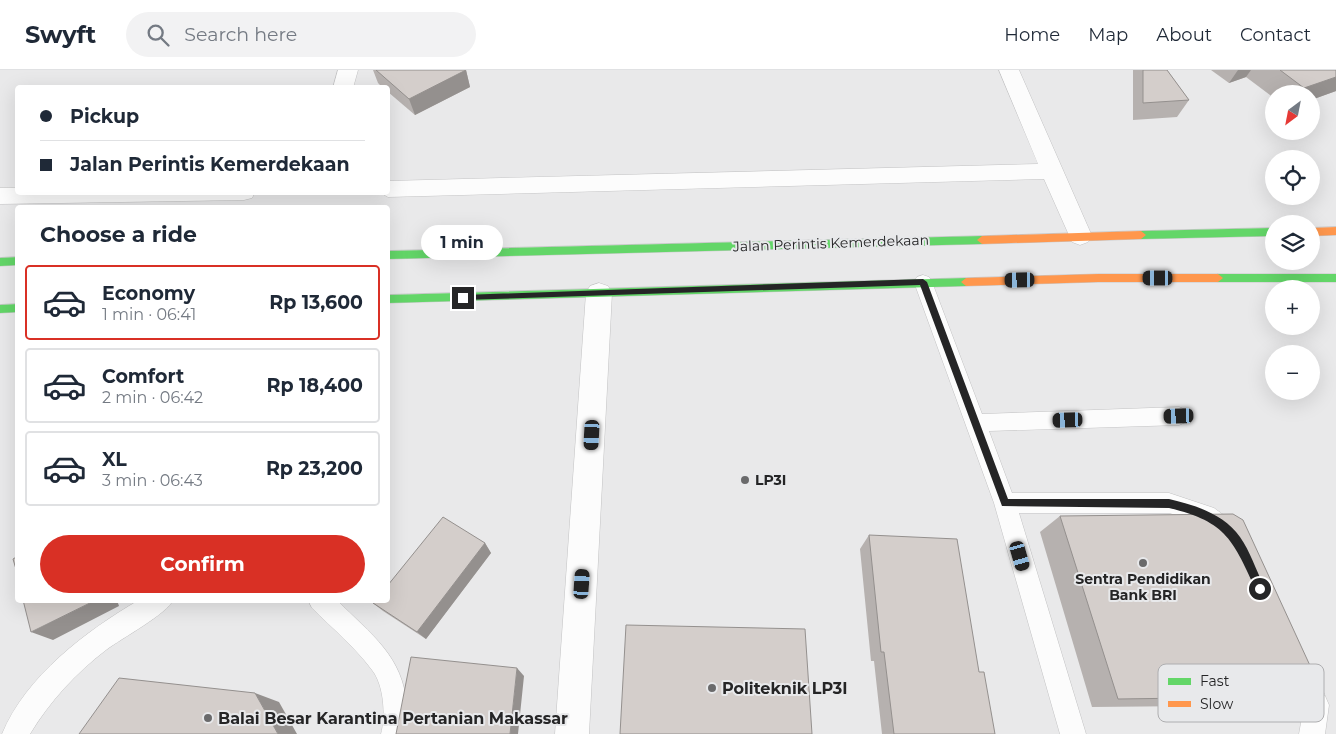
<!DOCTYPE html>
<meta charset="utf-8">
<style>
:root{--surface:#fff;--page:#f2f2f3;--text:#1f2937;--muted:#747a83;--line:#e0e1e3;--accent:#d93025}
body{margin:0;font-family:Montserrat,sans-serif;background:var(--page);color:var(--text);height:100vh;display:flex;flex-direction:column;font-size:19px;white-space:nowrap}
*{box-sizing:border-box;margin:0}
p{font-size:16px;color:var(--muted)}
.icon{flex:none;width:28px;height:28px;fill:none;stroke:currentColor;stroke-width:2;stroke-linecap:round;stroke-linejoin:round}
.map{position:relative;flex:1;overflow:hidden}
.side{position:absolute;left:15px;top:135px;width:375px;height:398px;display:flex;flex-direction:column;background:var(--surface);border-radius:5px;box-shadow:0 5px 20px #0002}
.side>*{flex:none}
.banner{position:absolute;left:15px;top:15px;width:375px;height:110px;border-radius:5px;box-shadow:0 5px 20px #0002;display:grid;align-content:center;height:110px;padding:0 25px;background:var(--surface)}
.needle{width:32px;rotate:212deg}
.controls{position:absolute;left:1265px;top:15px;display:grid;gap:10px}
.controls a{display:grid;place-items:center;width:55px;height:55px;border-radius:50%;background:var(--surface);box-shadow:0 5px 20px #0002;font-size:25px}
.end{position:absolute;width:22px;height:22px;margin:-11px;border:6px solid #252526;background:#fff;box-shadow:0 0 0 2px #fff}
.from{border-radius:50%}
.bubble{position:absolute;height:35px;border-radius:18px;background:var(--surface);box-shadow:0 5px 20px #0002;font-size:16px;font-weight:700;line-height:35px;text-align:center}
.car{position:absolute;width:15px;height:30px;margin:-15px -8px;border-radius:6px;box-shadow:0 0 4px 1px #0007;background:linear-gradient(#222 24%,#8ab4d8 0 40%,#222 0 76%,#8ab4d8 0 86%,#222 0)}
.banner b{display:flex;align-items:center;gap:18px;height:48px;font-size:19px}
.banner b+b{border-top:1px solid var(--line)}
.banner i{width:12px;height:12px;background:var(--text)}
ul{padding:0;list-style:none}
li{display:flex;align-items:center;gap:15px;height:75px;margin:0 10px 8px;padding:0 15px;border:2px solid var(--line);border-radius:5px}
li div{flex:1}
li b{display:block;font-size:19px}
li em{font-style:normal;font-weight:700}
li.selected{border-color:var(--accent)}
li>.icon{width:45px;height:45px;stroke-width:1.5}
h2{padding:0 25px;font-size:22px;line-height:60px}
.cta{display:flex;gap:10px;margin-top:auto;padding:10px 25px}
.cta a{flex:1;height:58px;border-radius:30px;background:var(--accent);color:#fff;font-size:20px;font-weight:700;line-height:58px;text-align:center}
header{display:flex;align-items:center;gap:30px;box-sizing:border-box;height:70px;padding:0 25px;background:var(--surface);border-bottom:1px solid var(--line)}
header strong{font-size:24px}
nav{display:flex;gap:28px;margin-inline-start:auto;font-size:18px}
.search{width:350px;height:45px;background:var(--page);display:flex;align-items:center;gap:12px;box-sizing:border-box;padding:0 18px;border-radius:28px;color:var(--muted);font-size:19px}
.map>svg:first-child{display:block}
</style>
<header>
<strong>Swyft</strong>
<div class="search"><svg class="icon" aria-label="search" viewBox="0 0 24 24"><circle cx="10" cy="10" r="6"/><path d="M15 15l6 6"/></svg>Search here</div>
<nav><a>Home</a><a>Map</a><a>About</a><a>Contact</a></nav>
</header>
<div class="map">
<svg width="1336" height="664" viewBox="0 0 1336 664">
<rect width="100%" height="100%" fill="#e9e9ea"/>
<g fill="none" stroke-linecap="round" stroke-linejoin="round">
<defs>
<path id="lane" d="M923 205 929 207 932 212 982 344 1179 337 1186 340 1189 346 1186 352 1179 355 989 361 1012 423H1169L1214 438 1233 452 1236 459 1233 466 1225 469 1191 449 1169 443H1019L1086 664H1060L994 433 914 212 917 207Z
M139 530H173C167 544 122 568 106 580 76 603 50 631 30 664H2C26 606 86 561 139 530Z
M308 530H337C371 565 403 585 407 637 408 646 409 655 407 664H381C386 646 384 615 372 600 355 577 332 558 312 538Z
M1303 593 1312 596 1329 635 1325 664H1299L1304 636 1291 605 1294 596Z"/>
<path id="street" d="M338 0H358L353 18H333Z
M999 0H1019L1092 166 1088 172 1080 175 1072 172 1044 109 388 127 379 122H388V111L1038 94Z
M0 118H18V122H255L252 128 244 130 0 134Z
M599 213 608 216 612 223 589 664H555L586 223 590 216Z"/>
<path id="fast" d="M1274 158V166L1141 169 1136 165 1141 161Z
M982 166 987 170 982 174 388 189V181Z
M18 187V195L0 196V188Z
M1218 204H1336V212H1218L1213 208Z
M966 208 971 212 966 216 388 233V225Z
M18 234V242L0 243V235Z"/>
<path id="slow" d="M1336 157V165L1311 166V158Z
M1141 161 1146 165 1141 169 982 174 977 170 982 166Z
M1098 204H1218L1223 208 1218 212H1098L966 216 961 212 966 208Z"/>
</defs>
<use href="#lane" stroke="#c2c2c3" stroke-width="1"/>
<use href="#street" stroke="#c2c2c3" stroke-width="1"/>
<use href="#fast" stroke="#c7c7c8" stroke-width="1"/>
<use href="#slow" stroke="#c7c7c8" stroke-width="1"/>
<use href="#lane" fill="#fcfcfc" fill-rule="evenodd"/>
<use href="#street" fill="#fcfcfc" fill-rule="evenodd"/>
<use href="#fast" fill="#63d668" fill-rule="evenodd"/>
<use href="#slow" fill="#ff974d" fill-rule="evenodd"/>
</g>
<path fill="#b6b1af" d="M373 0H466L470 17 415 45 388 22V18H383L378 13Z
M1133 0H1167L1189 30 1177 47 1133 50Z
M1211 0H1336V21L1311 30V24H1274V28L1246 7 1229 13Z
M1060 446 1324 626 1286 635 1092 637 1040 462Z
M869 465 979 602 995 664H882L874 591H871L860 479Z
M485 473 491 483 426 569 383 541 373 533Z"/>
<path fill="#94908e" d="M466 0 470 17 415 45 409 29Z
M1238 0H1251L1246 7 1229 13Z
M1336 7V21L1311 30V24H1299L1304 18Z
M485 473 491 483 426 569 417 562Z
M96 530H117L119 536 53 570 31 562Z
M517 598 524 606 518 664H510Z
M255 623 279 632 297 664H278Z"/>
<path fill="#d4cecb" stroke="#94908e" d="M376 0H466L409 29Z
M1143 0H1167L1189 30 1143 33Z
M1280 0H1336V7L1304 18Z
M1233 444 1243 450 1324 626 1118 629 1060 446Z
M443 447 485 473 417 562 373 533 376 530H388V515Z
M869 465 957 469 979 602H984L995 664H894L884 582H881Z
M18 486V506L13 489Z
M23 530H96L31 562Z
M626 555 805 559 812 664H620Z
M411 587 517 598 510 664H396Z
M119 608 255 623 278 664H79Z"/>
<path fill="#252526" d="M923 209 927 212 1008 429H1169C1195 435 1224 444 1240 467 1250 481 1256 500 1264 516V522H1257C1233 471 1228 452 1169 438L1002 436 920 215 463 230 459 228 463 225Z"/>
<g fill="#6a6a6b" stroke="#e8e9eb" stroke-width="2">
<circle cx="745" cy="410" r="5"/>
<circle cx="1143" cy="493" r="5"/>
<circle cx="712" cy="618" r="5"/>
<circle cx="208" cy="648" r="5"/>
</g>
<g text-anchor="middle" dominant-baseline="central" stroke-width="4" stroke-linejoin="round" paint-order="stroke">
<g font-size="14" fill="#252526" stroke="#e8e9eb">
<text transform="translate(831 173) rotate(-2)">Jalan Perintis Kemerdekaan</text>
</g>
<g font-size="14" font-weight="bold" fill="#252526" stroke="#e8e9eb" text-anchor="start">
<text x="755" y="410">LP3I</text>
<text x="1143" y="509" text-anchor="middle">Sentra Pendidikan<tspan x="1143" dy="16">Bank BRI</tspan></text>
</g>
<g font-size="16" font-weight="bold" fill="#252526" stroke="#e8e9eb" text-anchor="start">
<text x="722" y="618">Politeknik LP3I</text>
<text x="218" y="648">Balai Besar Karantina Pertanian Makassar</text>
</g>
</g>
<rect x="1158" y="594" width="166" height="58" rx="8" fill="#e8e9eb" stroke="#aeaeb0" stroke-width="1"/>
<rect x="1168" y="608" width="23" height="7" fill="#63d668"/>
<rect x="1168" y="631" width="23" height="6" fill="#ff974d"/>
<g font-size="14" fill="#252526">
<text x="1200" y="616">Fast</text>
<text x="1200" y="639">Slow</text>
</g>
</svg>
<div class="controls">
<a><svg class="needle" viewBox="-14 -14 28 28"><path d="M0-13l5 13h-10z" fill="#e53935"/><path d="M0 13l5-13h-10z" fill="#747a83"/></svg></a>
<a><svg class="icon" aria-label="locate" viewBox="0 0 24 24"><circle cx="12" cy="12" r="6"/><path d="M12 2v4M12 18v4M2 12h4M18 12h4"/></svg></a>
<a><svg class="icon" aria-label="layers" viewBox="0 0 24 24"><path d="M12 4l9 5-9 5-9-5zM3 14l9 5 9-5"/></svg></a>
<a>+</a>
<a>−</a>
</div>
<i class="end from" style="left:1260px;top:519px"></i>
<i class="end" style="left:463px;top:228px"></i>
<div class="bubble" style="left:421px;top:155px;width:82px">1 min</div>
<i class="car" style="left:1158px;top:208px;rotate:270deg"></i>
<i class="car" style="left:1020px;top:210px;rotate:269deg"></i>
<i class="car" style="left:1179px;top:346px;rotate:268deg"></i>
<i class="car" style="left:1068px;top:350px;rotate:268deg"></i>
<i class="car" style="left:592px;top:365px;rotate:183deg"></i>
<i class="car" style="left:1020px;top:486px;rotate:164deg"></i>
<i class="car" style="left:582px;top:514px;rotate:4deg"></i>
<div class="banner">
<b><i class="from"></i>Pickup</b>
<b><i></i>Jalan Perintis Kemerdekaan</b>
</div>
<section class="side">
<h2>Choose a ride</h2>
<ul>
<li class="selected"><svg class="icon" aria-label="car" viewBox="0 0 24 24"><path d="M5 17H2v-5l4-1 3-4h7l3 4 3 1v5h-3M9 17h6M6 11h13"/><circle cx="7" cy="17" r="2"/><circle cx="17" cy="17" r="2"/></svg><div><b>Economy</b><p>1 min · 06:41</p></div><em>Rp 13,600</em></li>
<li><svg class="icon" aria-label="car" viewBox="0 0 24 24"><path d="M5 17H2v-5l4-1 3-4h7l3 4 3 1v5h-3M9 17h6M6 11h13"/><circle cx="7" cy="17" r="2"/><circle cx="17" cy="17" r="2"/></svg><div><b>Comfort</b><p>2 min · 06:42</p></div><em>Rp 18,400</em></li>
<li><svg class="icon" aria-label="car" viewBox="0 0 24 24"><path d="M5 17H2v-5l4-1 3-4h7l3 4 3 1v5h-3M9 17h6M6 11h13"/><circle cx="7" cy="17" r="2"/><circle cx="17" cy="17" r="2"/></svg><div><b>XL</b><p>3 min · 06:43</p></div><em>Rp 23,200</em></li>
</ul>
<div class="cta"><a>Confirm</a></div>
</section>
</div>
